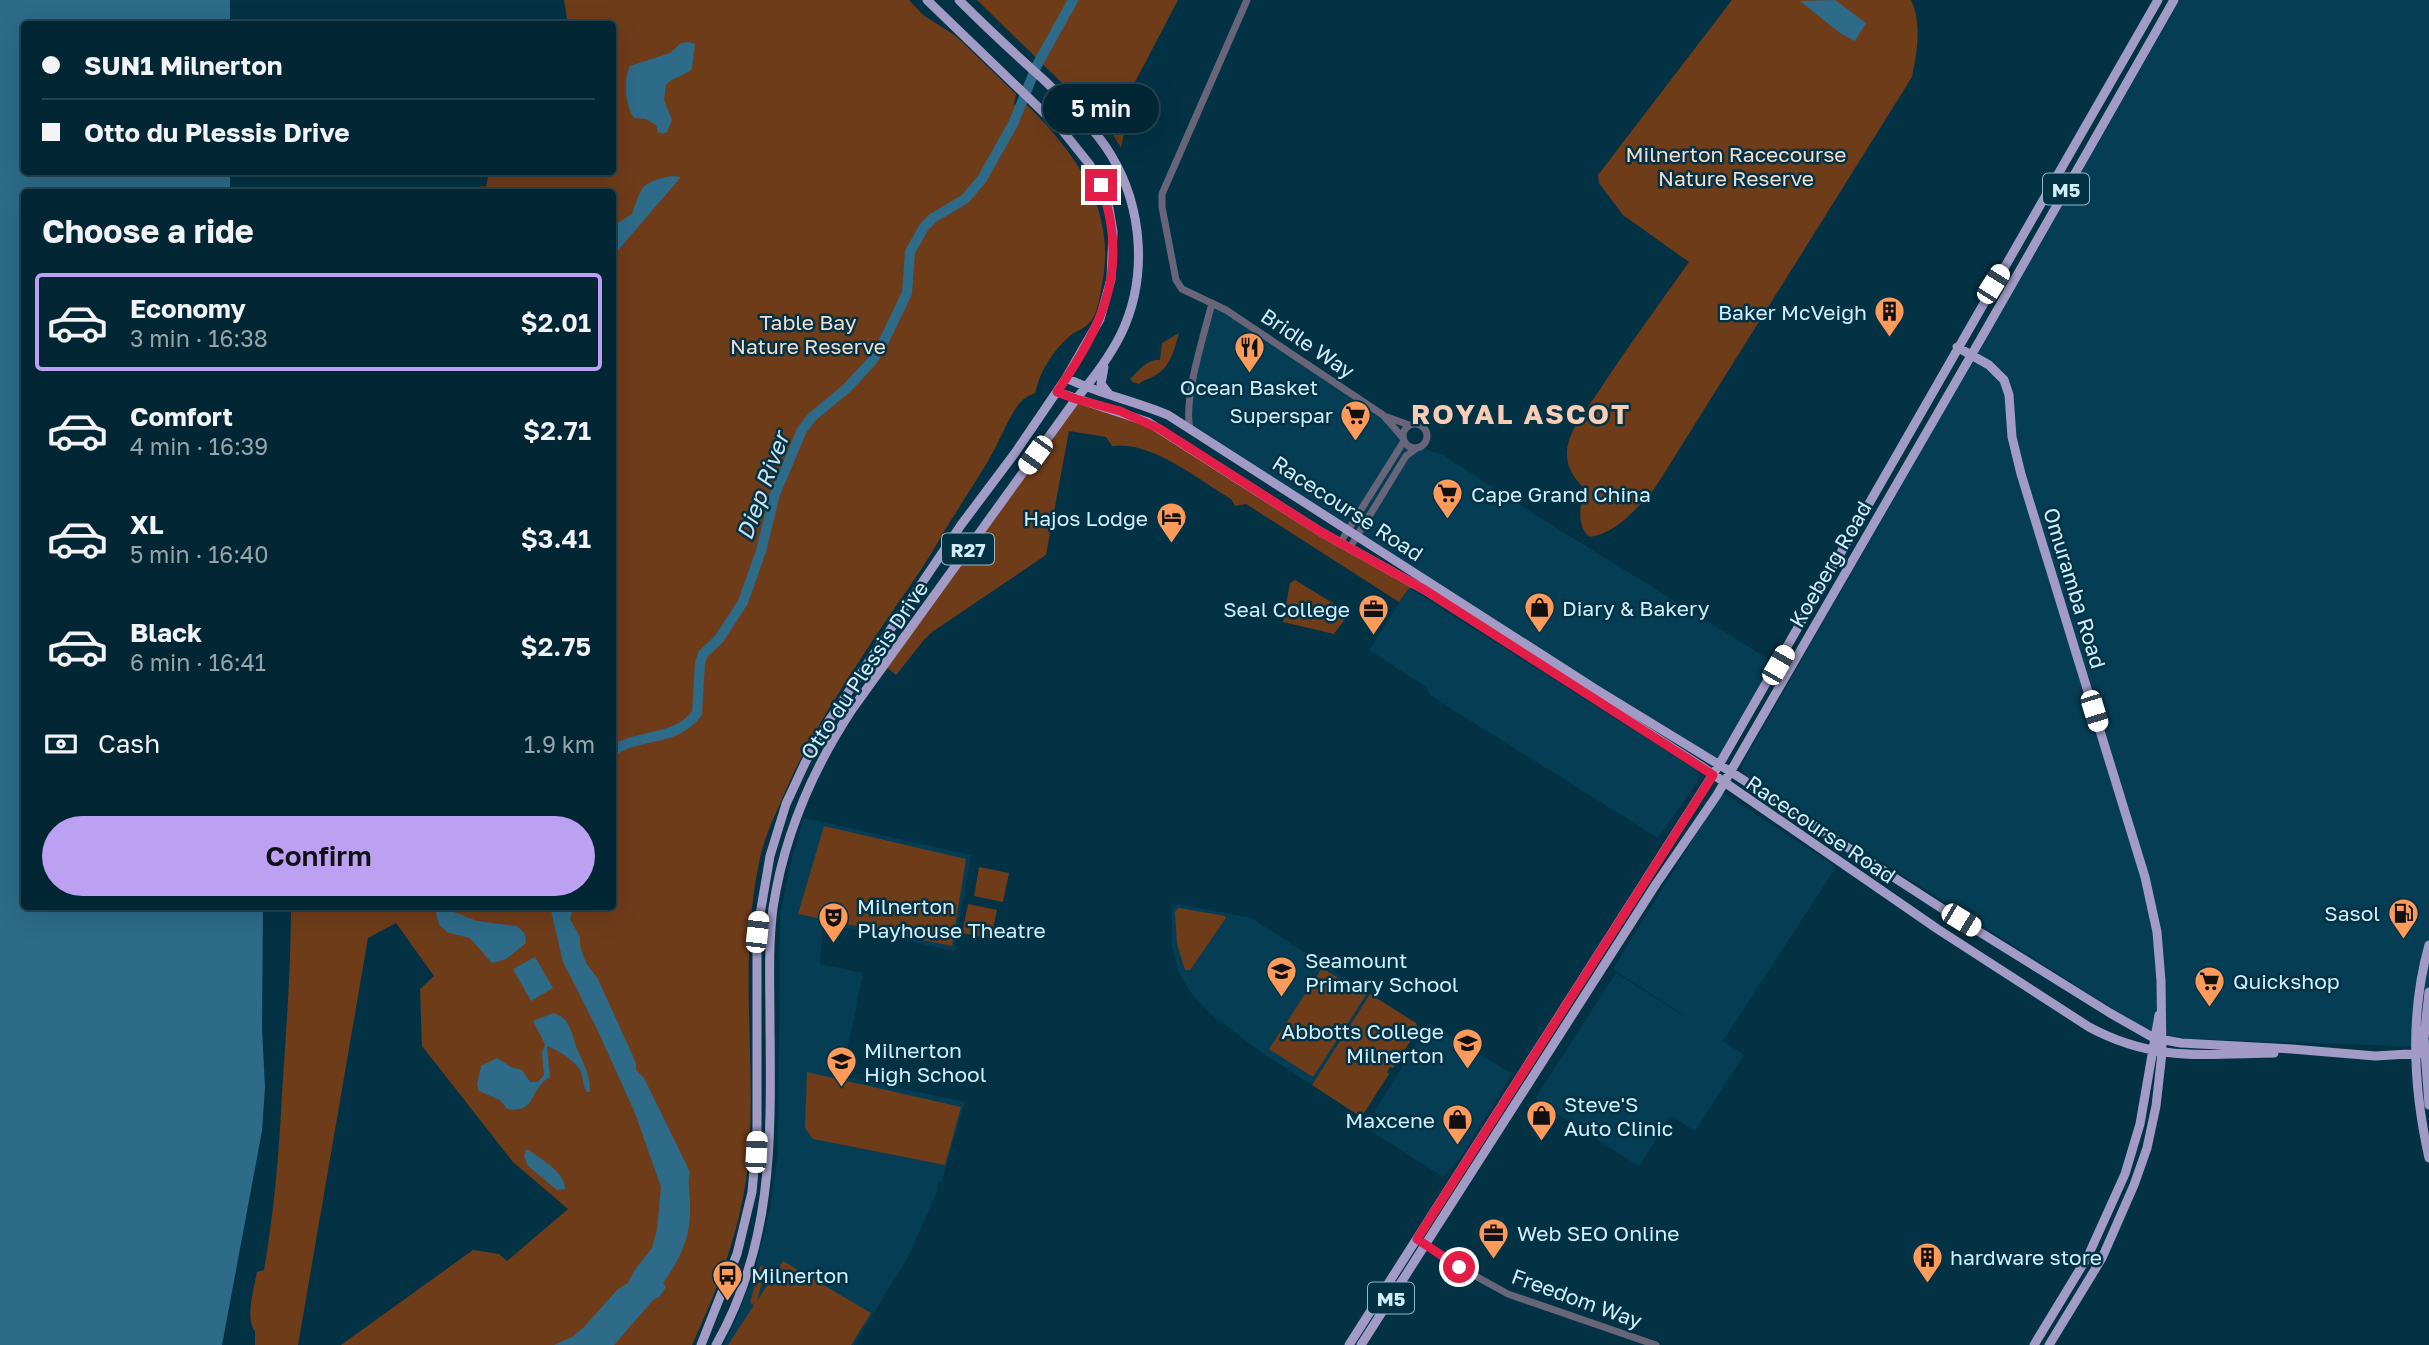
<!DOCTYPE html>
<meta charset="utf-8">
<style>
:root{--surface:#022634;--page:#103240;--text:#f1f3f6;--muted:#96a5ac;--line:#23434f;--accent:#bca0f2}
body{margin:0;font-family:"Golos Text",sans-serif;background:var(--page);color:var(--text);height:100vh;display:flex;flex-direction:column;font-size:26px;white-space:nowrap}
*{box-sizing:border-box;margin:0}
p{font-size:23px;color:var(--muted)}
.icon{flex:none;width:38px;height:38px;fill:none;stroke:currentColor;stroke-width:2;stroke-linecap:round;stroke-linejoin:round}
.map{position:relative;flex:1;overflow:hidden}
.drawer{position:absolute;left:21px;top:189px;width:595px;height:721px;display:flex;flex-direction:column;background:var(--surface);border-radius:7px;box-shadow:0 7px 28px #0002,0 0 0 2px var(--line)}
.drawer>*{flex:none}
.hud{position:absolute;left:21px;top:21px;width:595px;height:154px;border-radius:7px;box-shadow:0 7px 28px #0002,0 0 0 2px var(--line);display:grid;align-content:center;height:154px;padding:0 21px;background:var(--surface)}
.end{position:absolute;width:32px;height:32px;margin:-16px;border:9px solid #e11d48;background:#fff;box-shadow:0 0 0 4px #fff}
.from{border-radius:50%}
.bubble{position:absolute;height:49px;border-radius:24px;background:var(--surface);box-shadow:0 7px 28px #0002,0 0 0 2px var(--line);font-size:23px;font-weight:600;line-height:49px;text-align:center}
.car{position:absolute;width:21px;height:42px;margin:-21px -10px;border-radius:9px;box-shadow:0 0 5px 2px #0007;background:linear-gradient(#fff 24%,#345 0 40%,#fff 0 76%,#345 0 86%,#fff 0)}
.hud b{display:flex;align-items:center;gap:24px;height:66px;font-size:26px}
.hud b+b{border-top:2px solid var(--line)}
.hud i{width:18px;height:18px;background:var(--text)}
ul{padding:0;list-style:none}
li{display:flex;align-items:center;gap:21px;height:98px;margin:0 14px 10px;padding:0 7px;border:4px solid transparent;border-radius:7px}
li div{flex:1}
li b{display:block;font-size:26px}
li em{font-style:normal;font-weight:600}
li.on{border-color:var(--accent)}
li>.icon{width:63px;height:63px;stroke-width:1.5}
h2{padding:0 21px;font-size:32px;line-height:84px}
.pay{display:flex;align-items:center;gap:18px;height:77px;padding:0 21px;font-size:26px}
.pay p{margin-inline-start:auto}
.button{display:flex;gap:14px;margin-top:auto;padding:14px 21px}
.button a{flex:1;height:80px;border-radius:42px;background:var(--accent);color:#111;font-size:28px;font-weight:600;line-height:80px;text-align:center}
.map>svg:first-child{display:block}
</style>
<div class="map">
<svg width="2429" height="1345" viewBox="0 0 2429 1345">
<rect width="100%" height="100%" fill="#033245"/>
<path fill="#053e54" d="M2180 0H2429V1047L2166 1038 2140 1026 1744 774 1742 764Z
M1212 303 1383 415 1409 447 1423 448 1443 455 1539 517 1778 665 1719 765 1273 481 1189 423 1188 415Z
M1409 588 1698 771 1699 777 1697 782 1658 838 1431 696 1426 687 1369 650Z
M1722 792 1836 867 1723 1041 1744 1055 1695 1131 1671 1116 1639 1166 1537 1101 1536 1097 1616 973 1706 1030 1613 969Z
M804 818 971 855 954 951 823 922 820 964 863 973 842 1076 965 1102 942 1180 937 1184 938 1190 908 1257 854 1345H724L737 1318 756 1267 770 1210 778 1153 780 915 793 854Z
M1178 904 1251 918 1370 994 1312 1085 1261 1052 1212 1015 1191 993 1179 973 1172 945V908Z
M1429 1023 1512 1074 1461 1157 1443 1177 1365 1127Z"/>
<path fill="#6f3c1a" d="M564 0H909L923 15 956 36 1016 94 1014 104 1021 111 1024 102C1075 152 1117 208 1102 284 1100 296 1098 315 1088 324 1084 329 1076 331 1071 335 1053 350 1040 371 1035 393 1027 396 1023 399 1018 405 1006 422 999 443 988 461 972 488 954 514 938 542 918 577 893 609 871 643 837 695 803 746 780 804 772 821 764 840 760 858 738 959 756 1053 749 1153 744 1221 720 1284 692 1345H341L473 1250 499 1254 507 1261 568 1209 513 1162 422 1046 420 989 434 976 396 923 368 938 298 1345H255V1331C245 1318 254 1288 257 1272L264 1270C274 1212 279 1154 282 1094 286 1031 291 969 291 907L612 906V192H478L481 186 486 187 489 172H612V24H564L567 18Z
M977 0H1178L1134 84 1121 148 1110 130Z
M1732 0H1911C1922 22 1917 54 1912 77L1655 488C1638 507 1617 533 1590 537 1575 525 1581 505 1584 488 1574 478 1566 467 1567 451 1569 430 1585 411 1597 394 1626 349 1658 306 1689 262L1623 215 1599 183 1598 175Z
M1179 333C1174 350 1171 367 1154 376 1148 380 1144 379 1139 384L1133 382 1130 379C1140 370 1146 359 1160 360L1162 343Z
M1076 399 1137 417 1425 590 1409 588 1399 602 1246 504 1235 506 1231 499C1199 480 1151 440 1112 446L1106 437 1069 431 1046 555 932 632 924 640 896 675 884 665Z
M1295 580 1341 608 1345 619 1334 634 1283 622 1290 583Z
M824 826 966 859 952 946 798 914Z
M979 867 1009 873 1003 902 974 896Z
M968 904 997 910 991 939 962 933Z
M1179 908 1225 916 1226 918 1190 970H1185L1177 944 1175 911Z
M1322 968 1366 995 1313 1077 1269 1049Z
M1370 994 1416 1023 1418 1029 1393 1068 1390 1067 1387 1072 1389 1074 1364 1113 1358 1115 1312 1085Z
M807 1072 961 1107 945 1165 813 1139 805 1128Z
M783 1261 871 1313 851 1345H728L754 1305 750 1303 760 1266 766 1267 757 1301Z"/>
<path fill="#2d6b89" d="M0 0H230V24H24V172H230V192H24V906L263 907 262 1029 265 1087 262 1131 222 1345H0Z
M1835 0 1866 23 1855 41 1840 33 1800 1Z
M688 42 695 44 692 69C683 77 674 76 666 85L664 100 672 120 667 132 663 134 658 132 656 125 646 119 634 118C625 105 623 80 630 66L670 53 681 43Z
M671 176 681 177 613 256V226L632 214C642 186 640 183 671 176Z
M573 907 570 919 580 937V946L586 963 598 979 636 1063V1070L644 1078 690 1172C687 1183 690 1194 690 1205 691 1236 681 1258 663 1283L666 1287 660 1296 653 1300 614 1345H554L572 1337 584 1327 618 1289 628 1283 634 1271 652 1248 657 1229 661 1187 635 1113 597 1029 563 962 550 907Z
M446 909 477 921 517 926 525 934 526 943 506 959 492 963 470 938 449 933 439 925 436 913 441 909Z
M535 957 553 988 531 1001 513 969Z
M554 1013C571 1019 572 1035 577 1049 583 1062 591 1077 590 1092H587C582 1085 584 1076 580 1070 573 1059 559 1051 547 1046L550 1077C530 1087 537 1114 507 1109L500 1100 479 1091 477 1085 481 1066 497 1058 511 1067 522 1070 530 1082H538L544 1075 542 1053 545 1044 533 1021Z
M526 1150H529C541 1160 565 1171 565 1189L557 1190 528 1166 524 1156Z"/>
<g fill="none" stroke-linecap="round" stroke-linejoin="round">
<path stroke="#2d6b89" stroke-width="10" d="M612 751C639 733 676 742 697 713L700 663 703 654 719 639 743 602 761 551 775 494 802 430 812 417 847 388 872 361 881 347 907 293 910 252 924 227 933 218 965 199 982 179 1013 124 1037 65 1073 0"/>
<path stroke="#68657a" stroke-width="7" d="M1247 0 1162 194V207L1176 280 1182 289 1226 310 1383 415 1403 438
M1387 417 1409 425
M1403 436a12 12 0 1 1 24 0a12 12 0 1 1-24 0Z
M1190 429C1183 399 1204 335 1212 303
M1340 543 1404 441
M1349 549 1406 456 1417 448
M1424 1243 1468 1272 1508 1294 1656 1345"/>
<path stroke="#a29bc6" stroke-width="9" d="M1957 347 1989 365 2004 380 2009 395 2012 437 2021 474 2145 877 2157 932 2161 981 2162 1053 2156 1106 2147 1148 2134 1185 2102 1258 2049 1345
M1104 367 1101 384 1109 394
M1066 378C1099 394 1135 401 1168 415L1597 690 1731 772 1949 913 2110 1013 2154 1038 2181 1043 2292 1049 2375 1056 2425 1053
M1057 392 1148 422 1321 532 1425 590 1701 766 1939 930 2089 1027C2154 1062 2203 1054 2274 1053
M2429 945C2409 1016 2413 1087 2429 1158
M2429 992 2424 1038 2429 1105
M701 1345 737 1254 752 1192 757 1137V932L770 856 786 804 805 763 826 725 961 525 1015 453 1066 378 1100 319 1111 279 1113 232 1109 208 1090 165 1062 130 927 0
M716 1345C774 1243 771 1137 770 1025 770 986 768 947 773 908 784 835 812 770 853 708L1076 399C1093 379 1109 358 1121 334 1148 278 1143 208 1111 155 1094 127 1068 103 1044 80 1015 54 986 27 959 0
M1349 1345 1719 765 2158 0
M1361 1345 1656 884 1717 795 1987 328 2174 0
M2034 1345 2088 1256 2125 1174 2140 1124 2159 1015"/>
</g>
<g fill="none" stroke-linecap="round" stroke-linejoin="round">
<path stroke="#e11d48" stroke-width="9" d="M1101 185C1130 268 1104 323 1057 392L1076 399 1120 411 1160 429 1321 532 1425 590 1713 775 1417 1239 1459 1267"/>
</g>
<defs>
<symbol id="building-pin" viewBox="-11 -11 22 30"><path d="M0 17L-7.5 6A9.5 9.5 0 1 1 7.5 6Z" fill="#ff9b5a" stroke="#033245"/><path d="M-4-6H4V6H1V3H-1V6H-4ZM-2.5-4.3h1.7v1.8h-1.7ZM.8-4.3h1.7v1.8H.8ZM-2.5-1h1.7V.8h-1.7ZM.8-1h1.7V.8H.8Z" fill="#111"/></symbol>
<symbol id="restaurant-pin" viewBox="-11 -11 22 30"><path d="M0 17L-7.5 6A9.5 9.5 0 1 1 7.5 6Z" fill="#ff9b5a" stroke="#033245"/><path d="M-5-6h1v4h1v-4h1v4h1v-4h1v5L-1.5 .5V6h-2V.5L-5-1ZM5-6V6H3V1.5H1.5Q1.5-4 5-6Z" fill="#111"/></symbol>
<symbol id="supermarket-pin" viewBox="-11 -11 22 30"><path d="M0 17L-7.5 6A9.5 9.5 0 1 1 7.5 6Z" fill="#ff9b5a" stroke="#033245"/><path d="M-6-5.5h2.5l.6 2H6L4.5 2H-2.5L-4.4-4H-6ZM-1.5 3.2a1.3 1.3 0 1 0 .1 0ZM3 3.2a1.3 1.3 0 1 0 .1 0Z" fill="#111"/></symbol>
<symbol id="hotel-pin" viewBox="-11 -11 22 30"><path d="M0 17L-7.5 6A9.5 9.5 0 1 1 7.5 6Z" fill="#ff9b5a" stroke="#033245"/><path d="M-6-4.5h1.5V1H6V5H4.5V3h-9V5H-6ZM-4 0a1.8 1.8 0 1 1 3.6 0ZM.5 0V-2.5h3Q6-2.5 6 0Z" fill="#111"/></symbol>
<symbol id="shop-pin" viewBox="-11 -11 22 30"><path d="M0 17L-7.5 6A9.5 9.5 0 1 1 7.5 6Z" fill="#ff9b5a" stroke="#033245"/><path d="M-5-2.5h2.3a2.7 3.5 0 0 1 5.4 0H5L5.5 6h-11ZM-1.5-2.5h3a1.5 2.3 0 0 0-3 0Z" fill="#111"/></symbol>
<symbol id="office-pin" viewBox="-11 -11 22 30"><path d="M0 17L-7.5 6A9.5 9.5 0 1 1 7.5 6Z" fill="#ff9b5a" stroke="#033245"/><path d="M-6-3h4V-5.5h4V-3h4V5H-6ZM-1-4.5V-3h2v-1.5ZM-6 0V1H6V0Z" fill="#111"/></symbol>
<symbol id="fuel-pin" viewBox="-11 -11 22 30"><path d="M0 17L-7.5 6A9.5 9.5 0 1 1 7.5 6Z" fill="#ff9b5a" stroke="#033245"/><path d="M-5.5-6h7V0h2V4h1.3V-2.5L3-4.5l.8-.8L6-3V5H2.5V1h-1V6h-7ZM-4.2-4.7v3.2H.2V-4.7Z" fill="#111"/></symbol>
<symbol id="theatre-pin" viewBox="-11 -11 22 30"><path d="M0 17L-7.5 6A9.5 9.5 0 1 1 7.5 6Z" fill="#ff9b5a" stroke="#033245"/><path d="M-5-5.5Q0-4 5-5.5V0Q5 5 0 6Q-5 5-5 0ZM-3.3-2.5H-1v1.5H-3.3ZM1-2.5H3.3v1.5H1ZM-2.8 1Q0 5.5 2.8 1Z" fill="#111"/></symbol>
<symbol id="school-pin" viewBox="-11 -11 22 30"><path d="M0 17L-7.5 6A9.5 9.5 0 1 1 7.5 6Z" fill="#ff9b5a" stroke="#033245"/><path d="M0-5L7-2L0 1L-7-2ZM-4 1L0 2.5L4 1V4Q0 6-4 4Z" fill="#111"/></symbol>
<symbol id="bus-pin" viewBox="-11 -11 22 30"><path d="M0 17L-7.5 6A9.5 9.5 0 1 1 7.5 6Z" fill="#ff9b5a" stroke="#033245"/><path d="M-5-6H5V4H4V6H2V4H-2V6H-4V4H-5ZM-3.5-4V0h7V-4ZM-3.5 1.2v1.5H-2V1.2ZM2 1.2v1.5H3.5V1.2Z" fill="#111"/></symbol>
</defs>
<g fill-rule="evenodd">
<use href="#building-pin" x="1872" y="294" width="35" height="47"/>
<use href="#restaurant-pin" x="1232" y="330" width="35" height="47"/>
<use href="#supermarket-pin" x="1338" y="398" width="35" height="47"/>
<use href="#supermarket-pin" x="1430" y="476" width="35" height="47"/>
<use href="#hotel-pin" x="1154" y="500" width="35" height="47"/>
<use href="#shop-pin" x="1522" y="590" width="35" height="47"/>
<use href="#office-pin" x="1356" y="592" width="35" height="47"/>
<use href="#fuel-pin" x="2386" y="896" width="35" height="47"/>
<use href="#theatre-pin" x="816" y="900" width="35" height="47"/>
<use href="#school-pin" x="1264" y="954" width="35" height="47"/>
<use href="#supermarket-pin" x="2192" y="964" width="35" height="47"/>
<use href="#school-pin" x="1450" y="1026" width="35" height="47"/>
<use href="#school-pin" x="824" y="1044" width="35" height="47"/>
<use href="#shop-pin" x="1524" y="1098" width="35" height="47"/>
<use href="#shop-pin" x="1440" y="1102" width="35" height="47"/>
<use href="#office-pin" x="1476" y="1216" width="35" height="47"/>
<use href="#building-pin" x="1910" y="1240" width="35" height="47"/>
<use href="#bus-pin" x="710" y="1258" width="35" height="47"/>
</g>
<g text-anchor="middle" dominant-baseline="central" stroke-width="5" stroke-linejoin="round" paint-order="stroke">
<g fill="#033245" stroke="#93b6c6" stroke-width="2">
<rect x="2043" y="173.5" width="46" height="31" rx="5"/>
<rect x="942" y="533.5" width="52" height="31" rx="5"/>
<rect x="1368" y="1282.5" width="46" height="31" rx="5"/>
</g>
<g font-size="19" font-weight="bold" fill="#d1eefd">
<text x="2066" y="189">M5</text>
<text x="968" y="549">R27</text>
<text x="1391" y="1298">M5</text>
</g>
<g font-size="21" fill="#f4dcce" stroke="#033245">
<text x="1736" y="154">Milnerton Racecourse<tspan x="1736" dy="24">Nature Reserve</tspan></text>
<text x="808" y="322">Table Bay<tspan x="808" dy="24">Nature Reserve</tspan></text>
</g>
<g font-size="21" fill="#d1eefd" stroke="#033245" text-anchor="start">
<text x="1867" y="312" text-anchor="end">Baker McVeigh</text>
<text x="1249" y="387" text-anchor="middle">Ocean Basket</text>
<text x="1333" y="415" text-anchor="end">Superspar</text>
<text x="1471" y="494">Cape Grand China</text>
<text x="1148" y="518" text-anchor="end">Hajos Lodge</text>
<text x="1562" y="608">Diary &amp; Bakery</text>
<text x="1350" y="609" text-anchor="end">Seal College</text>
<text x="857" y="906">Milnerton<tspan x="857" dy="24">Playhouse Theatre</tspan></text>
<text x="2380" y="913" text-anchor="end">Sasol</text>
<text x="1305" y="960">Seamount<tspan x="1305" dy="24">Primary School</tspan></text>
<text x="2233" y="981">Quickshop</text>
<text x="1444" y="1031" text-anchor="end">Abbotts College<tspan x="1444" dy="24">Milnerton</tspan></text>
<text x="864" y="1050">Milnerton<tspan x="864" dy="24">High School</tspan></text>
<text x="1564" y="1104">Steve'S<tspan x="1564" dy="24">Auto Clinic</tspan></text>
<text x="1435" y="1120" text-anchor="end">Maxcene</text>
<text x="1517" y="1233">Web SEO Online</text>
<text x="1950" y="1257">hardware store</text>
<text x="751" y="1275">Milnerton</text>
</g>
<g font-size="21" fill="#d1eefd" stroke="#033245">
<text transform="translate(1308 343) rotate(34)">Bridle Way</text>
<text transform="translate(1348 508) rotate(33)">Racecourse Road</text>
<text transform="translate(1830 564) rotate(-60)">Koeberg Road</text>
<text transform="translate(2075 588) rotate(73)">Omuramba Road</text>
<text transform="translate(864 670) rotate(-56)">Otto du Plessis Drive</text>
<text transform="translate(1821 829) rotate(34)">Racecourse Road</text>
<text transform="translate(1577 1298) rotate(20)">Freedom Way</text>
</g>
<g font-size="23" font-style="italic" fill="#c8e1ef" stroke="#033245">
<text transform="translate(762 486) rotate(-70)">Diep River</text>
</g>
<g font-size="28" font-weight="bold" letter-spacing="2" fill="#f9cdb4" stroke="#033245">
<text x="1521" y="413">ROYAL ASCOT</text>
</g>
</g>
</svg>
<i class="end from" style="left:1459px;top:1267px"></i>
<i class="end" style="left:1101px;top:185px"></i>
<div class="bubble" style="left:1043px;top:84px;width:116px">5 min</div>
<i class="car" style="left:1993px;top:284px;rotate:32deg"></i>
<i class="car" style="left:1035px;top:455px;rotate:216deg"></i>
<i class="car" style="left:1778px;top:665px;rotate:30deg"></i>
<i class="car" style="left:2094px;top:711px;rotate:163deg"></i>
<i class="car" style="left:1961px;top:920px;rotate:121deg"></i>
<i class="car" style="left:757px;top:932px;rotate:6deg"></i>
<i class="car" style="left:756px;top:1152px;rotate:3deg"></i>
<div class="hud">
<b><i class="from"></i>SUN1 Milnerton</b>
<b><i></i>Otto du Plessis Drive</b>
</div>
<section class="drawer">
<h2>Choose a ride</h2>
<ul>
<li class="on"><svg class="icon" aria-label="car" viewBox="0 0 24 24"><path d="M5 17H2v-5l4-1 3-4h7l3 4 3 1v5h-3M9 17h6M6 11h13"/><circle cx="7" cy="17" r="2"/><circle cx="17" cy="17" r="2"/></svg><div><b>Economy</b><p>3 min · 16:38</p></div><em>$2.01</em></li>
<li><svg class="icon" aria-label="car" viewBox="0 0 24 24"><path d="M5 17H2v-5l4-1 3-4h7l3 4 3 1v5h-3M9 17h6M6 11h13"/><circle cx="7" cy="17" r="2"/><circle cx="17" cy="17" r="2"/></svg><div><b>Comfort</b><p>4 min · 16:39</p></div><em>$2.71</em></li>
<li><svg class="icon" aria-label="car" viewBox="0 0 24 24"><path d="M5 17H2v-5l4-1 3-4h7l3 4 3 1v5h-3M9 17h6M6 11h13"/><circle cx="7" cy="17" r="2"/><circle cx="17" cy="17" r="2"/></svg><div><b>XL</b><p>5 min · 16:40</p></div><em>$3.41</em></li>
<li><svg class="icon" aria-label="car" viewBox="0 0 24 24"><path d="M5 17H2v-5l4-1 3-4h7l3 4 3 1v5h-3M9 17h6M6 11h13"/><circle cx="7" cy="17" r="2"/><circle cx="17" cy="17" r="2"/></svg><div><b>Black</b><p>6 min · 16:41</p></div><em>$2.75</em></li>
</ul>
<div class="pay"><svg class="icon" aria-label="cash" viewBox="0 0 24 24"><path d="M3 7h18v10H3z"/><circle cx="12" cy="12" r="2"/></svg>Cash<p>1.9 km</p></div>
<div class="button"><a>Confirm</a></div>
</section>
</div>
